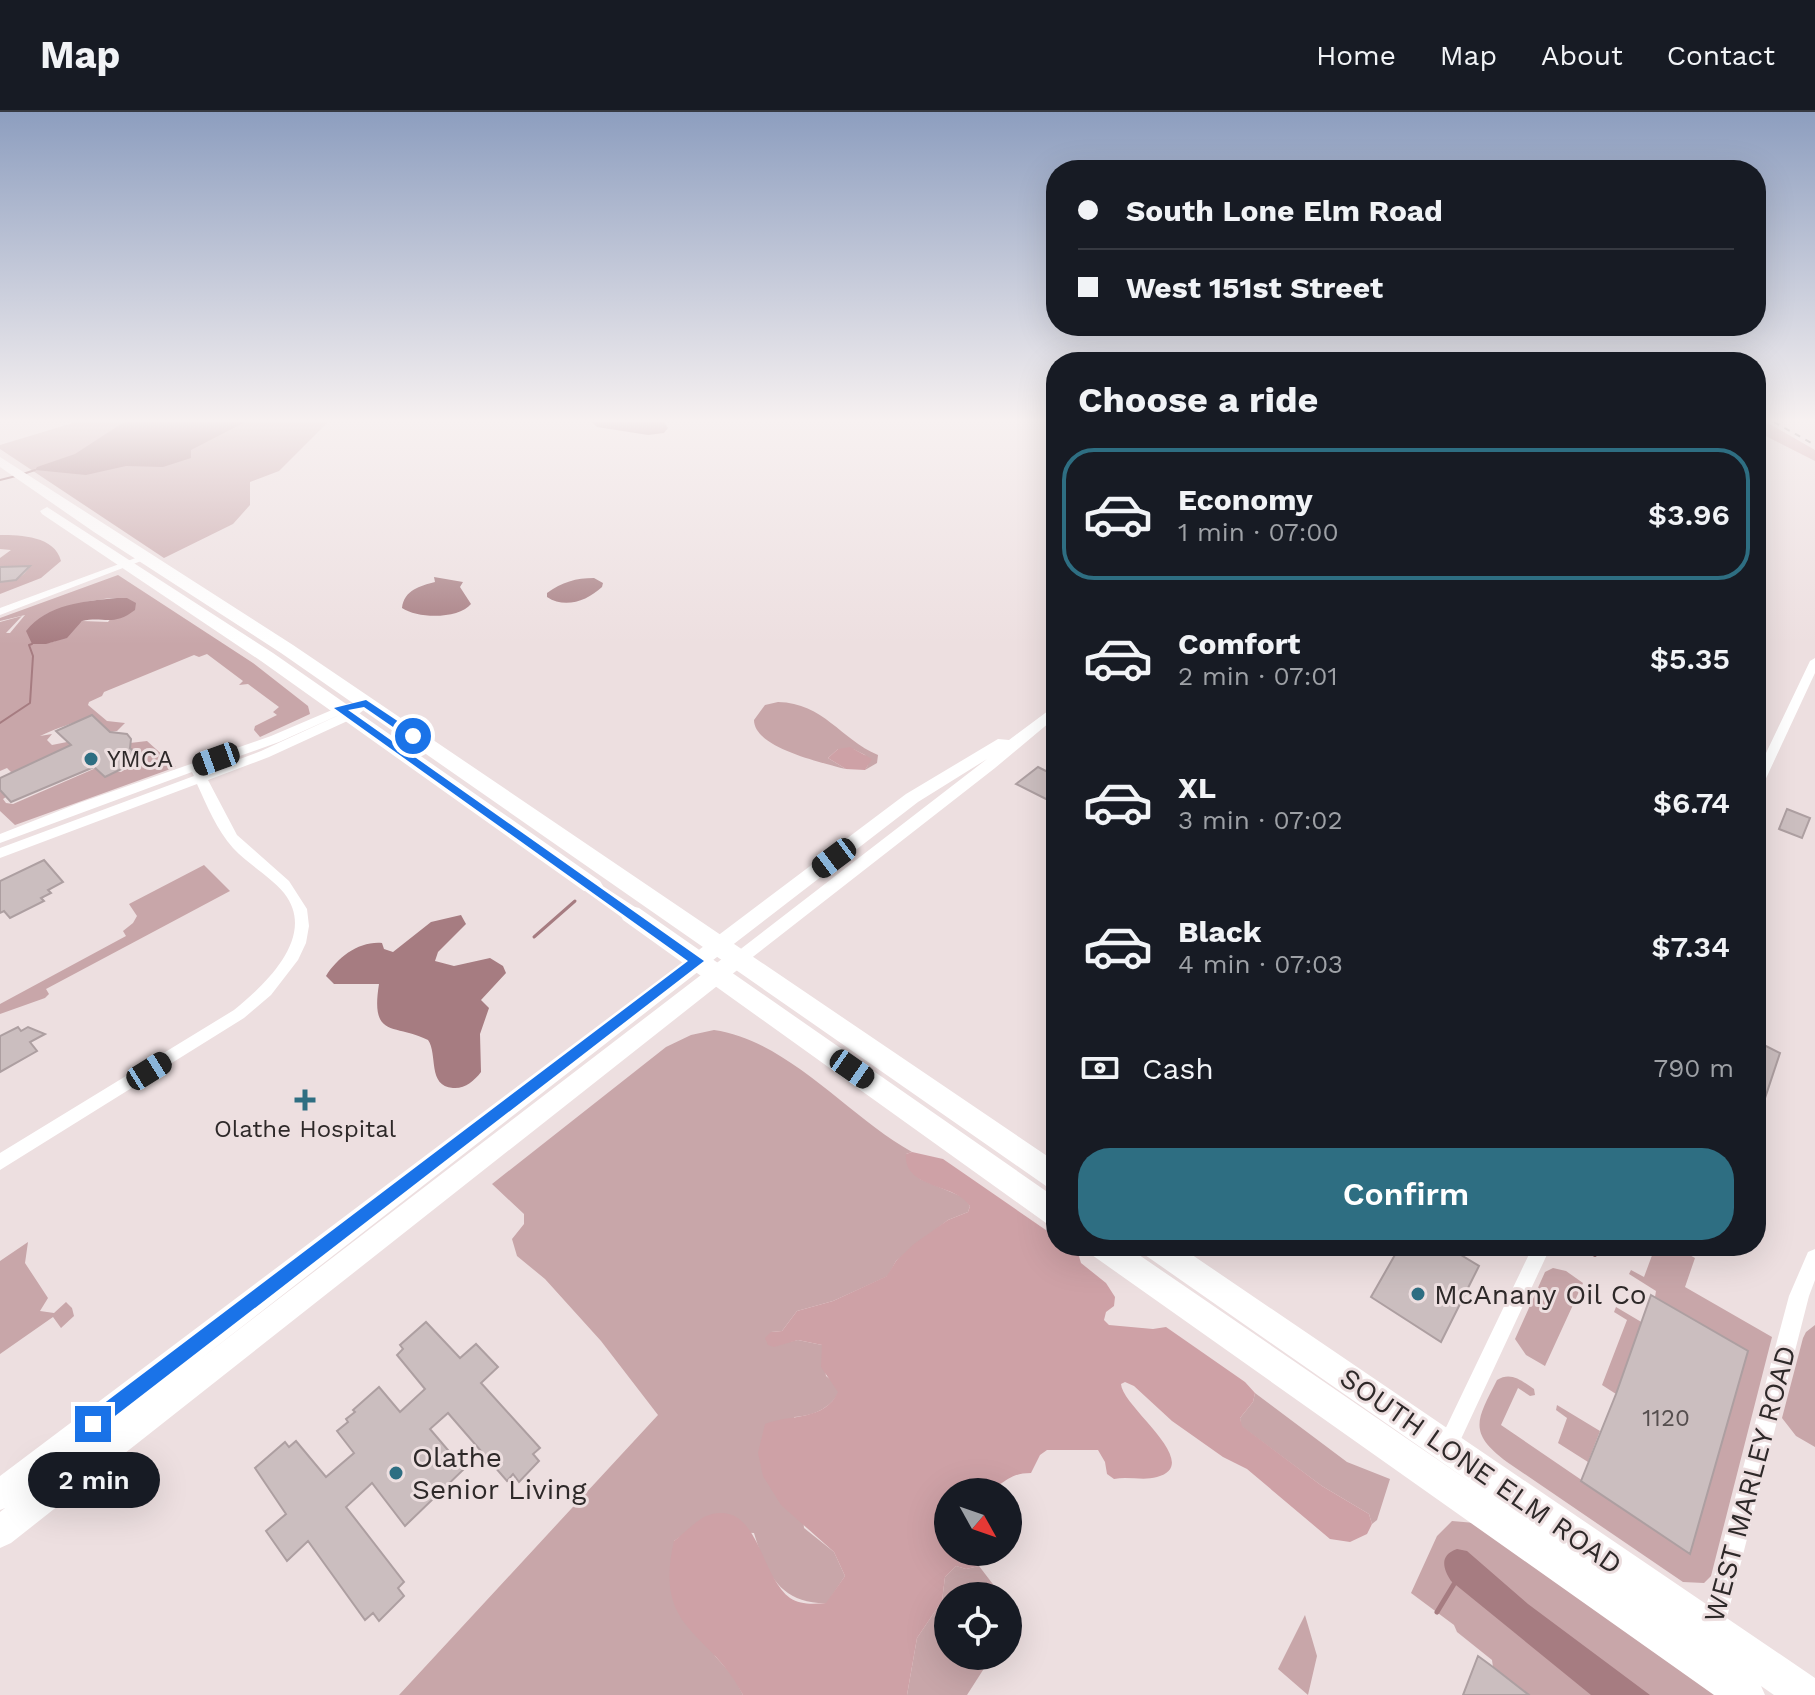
<!DOCTYPE html>
<meta charset="utf-8">
<style>
:root{--surface:#171b24;--page:#20242c;--text:#f1f3f6;--muted:#9ea1a6;--line:#363941;--accent:#2e6e82}
body{margin:0;font-family:"Work Sans",sans-serif;background:var(--page);color:var(--text);height:100vh;display:flex;flex-direction:column;font-size:30px;white-space:nowrap}
*{box-sizing:border-box;margin:0}
p{font-size:26px;color:var(--muted)}
.icon{flex:none;width:44px;height:44px;fill:none;stroke:currentColor;stroke-width:2;stroke-linecap:round;stroke-linejoin:round}
.map{position:relative;flex:1;overflow:hidden}
.side{position:absolute;left:1046px;top:240px;width:720px;height:904px;display:flex;flex-direction:column;background:var(--surface);border-radius:32px;box-shadow:0 8px 32px #0002}
.side>*{flex:none}
.banner{position:absolute;left:1046px;top:48px;width:720px;height:176px;border-radius:32px;box-shadow:0 8px 32px #0002;display:grid;align-content:center;height:176px;padding:0 32px;background:var(--surface)}
.needle{width:52px;rotate:130deg}
.controls{position:absolute;left:934px;top:1366px;display:grid;gap:16px}
.controls a{display:grid;place-items:center;width:88px;height:88px;border-radius:50%;background:var(--surface);box-shadow:0 8px 32px #0002;font-size:40px}
.end{position:absolute;width:36px;height:36px;margin:-18px;border:10px solid #1a73e8;background:#fff;box-shadow:0 0 0 4px #fff}
.from{border-radius:50%}
.bubble{position:absolute;height:56px;border-radius:28px;background:var(--surface);box-shadow:0 8px 32px #0002;font-size:26px;font-weight:600;line-height:56px;text-align:center}
.car{position:absolute;width:24px;height:48px;margin:-24px -12px;border-radius:10px;box-shadow:0 0 6px 2px #0007;background:linear-gradient(#222 24%,#8ab4d8 0 40%,#222 0 76%,#8ab4d8 0 86%,#222 0)}
.banner b{display:flex;align-items:center;gap:28px;height:76px;font-size:30px}
.banner b+b{border-top:2px solid var(--line)}
.banner i{width:20px;height:20px;background:var(--text)}
ul{padding:0;list-style:none}
li{display:flex;align-items:center;gap:24px;height:132px;margin:0 16px 12px;padding:0 16px;border:4px solid transparent;border-radius:32px}
li div{flex:1}
li b{display:block;font-size:30px}
li em{font-style:normal;font-weight:600}
li.on{border-color:var(--accent)}
li>.icon{width:72px;height:72px;stroke-width:1.5}
h2{padding:0 32px;font-size:36px;line-height:96px}
.pay{display:flex;align-items:center;gap:20px;height:88px;padding:0 32px;font-size:30px}
.pay p{margin-inline-start:auto}
.cta{display:flex;gap:16px;margin-top:auto;padding:16px 32px}
.cta a{flex:1;height:92px;border-radius:32px;background:var(--accent);color:#fff;font-size:32px;font-weight:600;line-height:92px;text-align:center}
header{display:flex;align-items:center;gap:48px;box-sizing:border-box;height:112px;padding:0 40px;background:var(--surface);border-bottom:2px solid var(--line)}
header strong{font-size:38px}
nav{display:flex;gap:44px;margin-inline-start:auto;font-size:28px}
.map>svg:first-child{display:block}
</style>
<header>
<strong>Map</strong>
<nav><a>Home</a><a>Map</a><a>About</a><a>Contact</a></nav>
</header>
<div class="map">
<svg width="1815" height="1583" viewBox="0 0 1815 1583">
<rect width="100%" height="100%" fill="#eddfe0"/>
<path fill="#c8a6a9" fill-rule="evenodd" d="M76 310H328L279 359 250 370V393L233 412 164 446 0 337V333Z
M0 423C21 423 55 424 61 449L41 466 0 482V469C14 471 22 465 29 456L0 458V446L11 438 0 437Z
M118 463 253 551 308 594 310 602 260 625 254 618 255 614 277 603 273 600 279 595 248 572 239 573 243 569 207 542 199 545 194 543 104 580 102 584 89 590 88 593 107 609 125 611 117 619 110 620 92 604C74 611 56 616 40 624L52 622 47 628 52 633 67 630 71 633 12 661 7 656 0 659V510L22 504 6 521H10L25 503 0 509V506ZM110 486H127L108 510 82 509C63 521 63 534 32 531L84 490Z
M778 590C824 591 840 627 878 643L877 651 865 658 868 653 865 643 853 637H838L828 646 846 657 841 656C817 649 754 635 754 608L765 593Z
M147 629 176 655 15 713 0 699V678L6 685 3 687 6 691 13 692 96 656 121 660 142 647 128 635 130 631Z
M204 753 230 779 46 877 49 882 45 886 0 902V892L126 824 123 819 133 811 137 804 129 792Z
M714 918C787 928 849 1005 912 1040L906 1042 920 1067 965 1086 970 1094 968 1100 948 1108 934 1119 896 1149 888 1164 833 1189 797 1199 782 1219 771 1220 788 1230 798 1228 822 1233 826 1264 836 1272 839 1280C830 1297 812 1304 794 1305L804 1416 834 1440 845 1464 827 1491C781 1492 766 1462 754 1421L690 1418 674 1429 715 1544 734 1565 743 1583H399L658 1303 601 1229 545 1167 517 1144 512 1127 524 1112V1102L492 1072 666 935 691 923Z
M28 1130 25 1151 48 1186 40 1199 54 1201 66 1190 72 1196 74 1204 61 1216 53 1205 0 1242V1149Z
M1648 1134H1673L1695 1146 1685 1175 1772 1225 1711 1464 1704 1471 1683 1470 1507 1350C1467 1320 1477 1308 1497 1268 1511 1259 1522 1269 1534 1277L1535 1283 1530 1284 1518 1276 1501 1313 1690 1442 1748 1239 1655 1185 1656 1179 1629 1162 1631 1158 1644 1165 1654 1138Z
M1553 1156 1566 1159 1583 1171 1545 1254 1526 1243 1515 1227 1545 1160Z
M1616 1195 1643 1211 1616 1282 1602 1273 1627 1208 1614 1200Z
M1815 1213V1335L1796 1324 1782 1306 1803 1226 1806 1220Z
M1255 1281 1347 1350 1390 1367 1377 1408 1372 1412 1369 1402 1322 1374 1241 1314 1240 1306 1253 1290Z
M1557 1293 1600 1319 1588 1350 1558 1331 1567 1306 1556 1298Z
M1452 1409 1475 1411 1725 1583H1529L1493 1555 1492 1548 1457 1520 1454 1513 1411 1481 1437 1424Z
M956 1454 966 1457 979 1454 1002 1484H948V1544H992L967 1583H907L917 1526 942 1489 945 1465Z
M1305 1503 1317 1544 1308 1583 1278 1557Z"/>
<path fill="#cea1a6" d="M1756 310H1766L1815 338V349L1756 319Z
M850 635 872 647 865 658 846 657 828 646 838 637Z
M912 1040 943 1047 1056 1125V1134H1068L1078 1141 1081 1151 1106 1171 1115 1185 1114 1194 1106 1200 1104 1208 1109 1213 1153 1217 1166 1215 1245 1270 1255 1281 1253 1290 1240 1306 1242 1314 1322 1374 1369 1402 1372 1412 1367 1422 1350 1430 1330 1427 1247 1357 1223 1345 1172 1309 1134 1274 1125 1270 1121 1272C1122 1295 1205 1352 1157 1365 1143 1369 1128 1364 1114 1367L1107 1362 1105 1350 1098 1338H1047L1040 1343 1031 1361C1017 1361 1010 1365 998 1374L997 1380H948V1440H981L982 1446 979 1454 966 1457 956 1454 945 1465 942 1489 917 1526 907 1583H743C710 1518 653 1520 674 1429 684 1422 698 1406 709 1403 759 1388 759 1463 790 1486 800 1493 814 1492 826 1491L845 1464 834 1440 781 1393 763 1364 758 1341 765 1312C790 1302 825 1309 838 1280L821 1255 822 1233 798 1228 774 1235 768 1233 765 1226 771 1220 782 1219 797 1199 833 1189 887 1164 896 1149 914 1132 948 1108 968 1100 970 1094C955 1071 903 1077 906 1042Z"/>
<path fill="#a67c81" d="M124 310H245L191 338V346L163 355 126 354 86 363 35 358 37 355 75 342Z
M592 310H664L668 316 664 321 648 323 597 315Z
M434 465 463 470 460 475 471 492C459 507 418 507 402 496 404 478 420 474 435 470Z
M594 466 603 471 602 475C587 489 565 497 547 485V481C562 470 576 466 594 466Z
M117 486H127L136 491 135 498C113 515 104 504 82 509L67 526 46 532H32L26 519C47 492 85 489 117 486Z
M461 803 466 812 438 840 435 849 454 854 490 846 503 854 506 861 481 888 489 896 480 922 481 960C474 969 465 977 453 976 427 974 438 942 428 928 395 911 370 928 379 872H334L326 864C338 845 359 829 382 831L384 837 393 840 431 810Z
M1457 1437 1467 1439 1528 1492 1650 1583H1591L1451 1469C1442 1455 1440 1443 1457 1437Z"/>
<g fill="none" stroke-linecap="round" stroke-linejoin="round">
<path stroke="#a67c81" stroke-width="2" d="M23 362 35 358
M0 368 16 364
M0 611 30 591 33 544 29 533 32 532"/>
<path stroke="#a67c81" stroke-width="3" d="M534 825 575 789"/>
<path stroke="#a67c81" stroke-width="4" d="M1579 1134 1595 1143"/>
<path stroke="#a67c81" stroke-width="5" d="M1437 1500 1454 1472"/>
</g>
<path fill="#cbbebf" stroke="#ad9fa1" stroke-width="2" d="M30 454 16 468 0 470V455Z
M92 603 110 620 127 622 131 627 130 636 142 647 105 665 94 655 11 690 0 678V666L71 633 56 619Z
M1038 655 1056 664V678L1046 687 1016 672Z
M1787 697 1810 706 1802 726 1779 717Z
M44 748 63 770 48 778 51 781 41 786 44 789 10 806 4 799 0 801V769Z
M18 915 21 919 28 915 45 922 30 930 37 939 0 960V924Z
M1756 929 1780 941 1764 989 1756 985Z
M1400 1134H1446L1479 1154 1441 1230 1371 1185Z
M1651 1183 1748 1239 1690 1442 1581 1369 1616 1282Z
M426 1210 460 1246 476 1232 498 1255 481 1271 540 1336 533 1342 539 1349 519 1370 513 1362 507 1369 448 1301 430 1317 464 1357 405 1414 372 1371 346 1395 404 1470 398 1476 404 1484 379 1509 373 1501 365 1508 308 1429 287 1449 266 1419 286 1402 255 1356 285 1330 289 1335 296 1329 326 1365 354 1341 337 1319 348 1310 346 1307 355 1300 353 1298 379 1275 400 1300 425 1277 397 1243 403 1237 400 1233Z
M1478 1544 1493 1555 1529 1583H1463Z"/>
<g fill="none" stroke-linecap="round" stroke-linejoin="round">
<path fill="#fff" fill-rule="evenodd" d="M141 444 149 446 0 503V496Z
M1815 546V561L1762 675 1756 679V662L1810 549Z
M366 588 372 591 354 606 269 645 208 668 237 723 289 769 307 797 309 814 306 831 298 848 271 883 244 906 0 1058V1041L234 898C265 873 318 824 284 781 270 764 249 753 233 736 217 718 207 694 197 672L0 746V736L194 664 192 660 0 731V722L79 691 271 624 346 592 350 591 356 594ZM350 598 261 639 205 660 203 657 279 630Z
M1533 1134H1551L1454 1342 1447 1345 1440 1342 1437 1335 1440 1328Z
M1815 1137V1168L1809 1184 1724 1517 1720 1525 1712 1529 1704 1525 1700 1517 1789 1184 1808 1140Z"/>
<path fill="#fff" fill-rule="evenodd" d="M1056 593V605L995 656 745 851H731L729 846 987 647 918 690 726 838H712L710 833 712 828 906 682 998 627 1009 628Z"/>
<path fill="#fff" fill-rule="evenodd" d="M592 767 638 797 641 802 638 807H624L585 779 582 774 585 769Z
M719 825 726 828 729 833 726 838 199 1248 731 840H745L748 846 745 852 11 1431 0 1436V1400L5 1396 0 1398V1364L712 828Z"/>
<path fill="#fff" fill-rule="evenodd" d="M0 345 293 533 1056 1050V1077L1046 1074 281 541 94 420 0 355Z
M47 395 273 541 600 769 603 774 600 779H584L261 549 42 402 40 399Z
M631 794 639 796 1056 1086V1115L1046 1111 623 808 620 802 623 796Z
M1088 1134H1126L1476 1374 1145 1143 1141 1134H1179L1815 1566V1583H1774L1761 1574 1765 1583H1714L1092 1143Z"/>
<path stroke="#675f5f" stroke-width="2" stroke-dasharray="6 6" stroke-linecap="butt" d="M1774 310 1815 333"/>
</g>
<linearGradient id="sky" x2="0" y2="1"><stop stop-color="#8d9ebf"/><stop offset="0.58" stop-color="#f7f1f1"/><stop offset="1" stop-color="#f7f1f1" stop-opacity="0"/></linearGradient>
<rect width="1815" height="532" fill="url(#sky)"/>
<path fill="#1a73e8" d="M366 588 417 622V626H409L364 595 348 598 704 849 93 1321 86 1318 84 1312 86 1305 688 849 334 596Z"/>
<g fill="#2e6e82" stroke="#eddfe0" stroke-width="3">
<circle cx="91" cy="647" r="8"/>
<path d="M301 976h8v8h8v8h-8v8h-8v-8h-8v-8h8z"/>
<circle cx="1418" cy="1182" r="8"/>
<circle cx="396" cy="1361" r="8"/>
</g>
<g text-anchor="middle" dominant-baseline="central" stroke-width="6" stroke-linejoin="round" paint-order="stroke">
<g font-size="24" fill="#2e2929" stroke="#eddfe0" text-anchor="start">
<text x="107" y="647">YMCA</text>
<text x="305" y="1017" text-anchor="middle">Olathe Hospital</text>
</g>
<g font-size="24" fill="#554e4e">
<text x="1666" y="1306">1120</text>
</g>
<g font-size="28" fill="#2e2929" stroke="#eddfe0" text-anchor="start">
<text x="1434" y="1182">McAnany Oil Co</text>
<text x="412" y="1345">Olathe<tspan x="412" dy="32">Senior Living</tspan></text>
</g>
<g font-size="28" fill="#2e2929" stroke="#eddfe0">
<text transform="translate(1481 1359) rotate(35)">SOUTH LONE ELM ROAD</text>
<text transform="translate(1750 1372) rotate(-75)">WEST MARLEY ROAD</text>
</g>
</g>
</svg>
<div class="controls">
<a><svg class="needle" viewBox="-14 -14 28 28"><path d="M0-13l5 13h-10z" fill="#e53935"/><path d="M0 13l5-13h-10z" fill="#9ea1a6"/></svg></a>
<a><svg class="icon" aria-label="locate" viewBox="0 0 24 24"><circle cx="12" cy="12" r="6"/><path d="M12 2v4M12 18v4M2 12h4M18 12h4"/></svg></a>
</div>
<i class="end from" style="left:413px;top:624px"></i>
<i class="end" style="left:93px;top:1312px"></i>
<div class="bubble" style="left:28px;top:1340px;width:132px">2 min</div>
<i class="car" style="left:216px;top:647px;rotate:250deg"></i>
<i class="car" style="left:834px;top:746px;rotate:233deg"></i>
<i class="car" style="left:852px;top:957px;rotate:125deg"></i>
<i class="car" style="left:149px;top:959px;rotate:58deg"></i>
<div class="banner">
<b><i class="from"></i>South Lone Elm Road</b>
<b><i></i>West 151st Street</b>
</div>
<section class="side">
<h2>Choose a ride</h2>
<ul>
<li class="on"><svg class="icon" aria-label="car" viewBox="0 0 24 24"><path d="M5 17H2v-5l4-1 3-4h7l3 4 3 1v5h-3M9 17h6M6 11h13"/><circle cx="7" cy="17" r="2"/><circle cx="17" cy="17" r="2"/></svg><div><b>Economy</b><p>1 min · 07:00</p></div><em>$3.96</em></li>
<li><svg class="icon" aria-label="car" viewBox="0 0 24 24"><path d="M5 17H2v-5l4-1 3-4h7l3 4 3 1v5h-3M9 17h6M6 11h13"/><circle cx="7" cy="17" r="2"/><circle cx="17" cy="17" r="2"/></svg><div><b>Comfort</b><p>2 min · 07:01</p></div><em>$5.35</em></li>
<li><svg class="icon" aria-label="car" viewBox="0 0 24 24"><path d="M5 17H2v-5l4-1 3-4h7l3 4 3 1v5h-3M9 17h6M6 11h13"/><circle cx="7" cy="17" r="2"/><circle cx="17" cy="17" r="2"/></svg><div><b>XL</b><p>3 min · 07:02</p></div><em>$6.74</em></li>
<li><svg class="icon" aria-label="car" viewBox="0 0 24 24"><path d="M5 17H2v-5l4-1 3-4h7l3 4 3 1v5h-3M9 17h6M6 11h13"/><circle cx="7" cy="17" r="2"/><circle cx="17" cy="17" r="2"/></svg><div><b>Black</b><p>4 min · 07:03</p></div><em>$7.34</em></li>
</ul>
<div class="pay"><svg class="icon" aria-label="cash" viewBox="0 0 24 24"><path d="M3 7h18v10H3z"/><circle cx="12" cy="12" r="2"/></svg>Cash<p>790 m</p></div>
<div class="cta"><a>Confirm</a></div>
</section>
</div>
